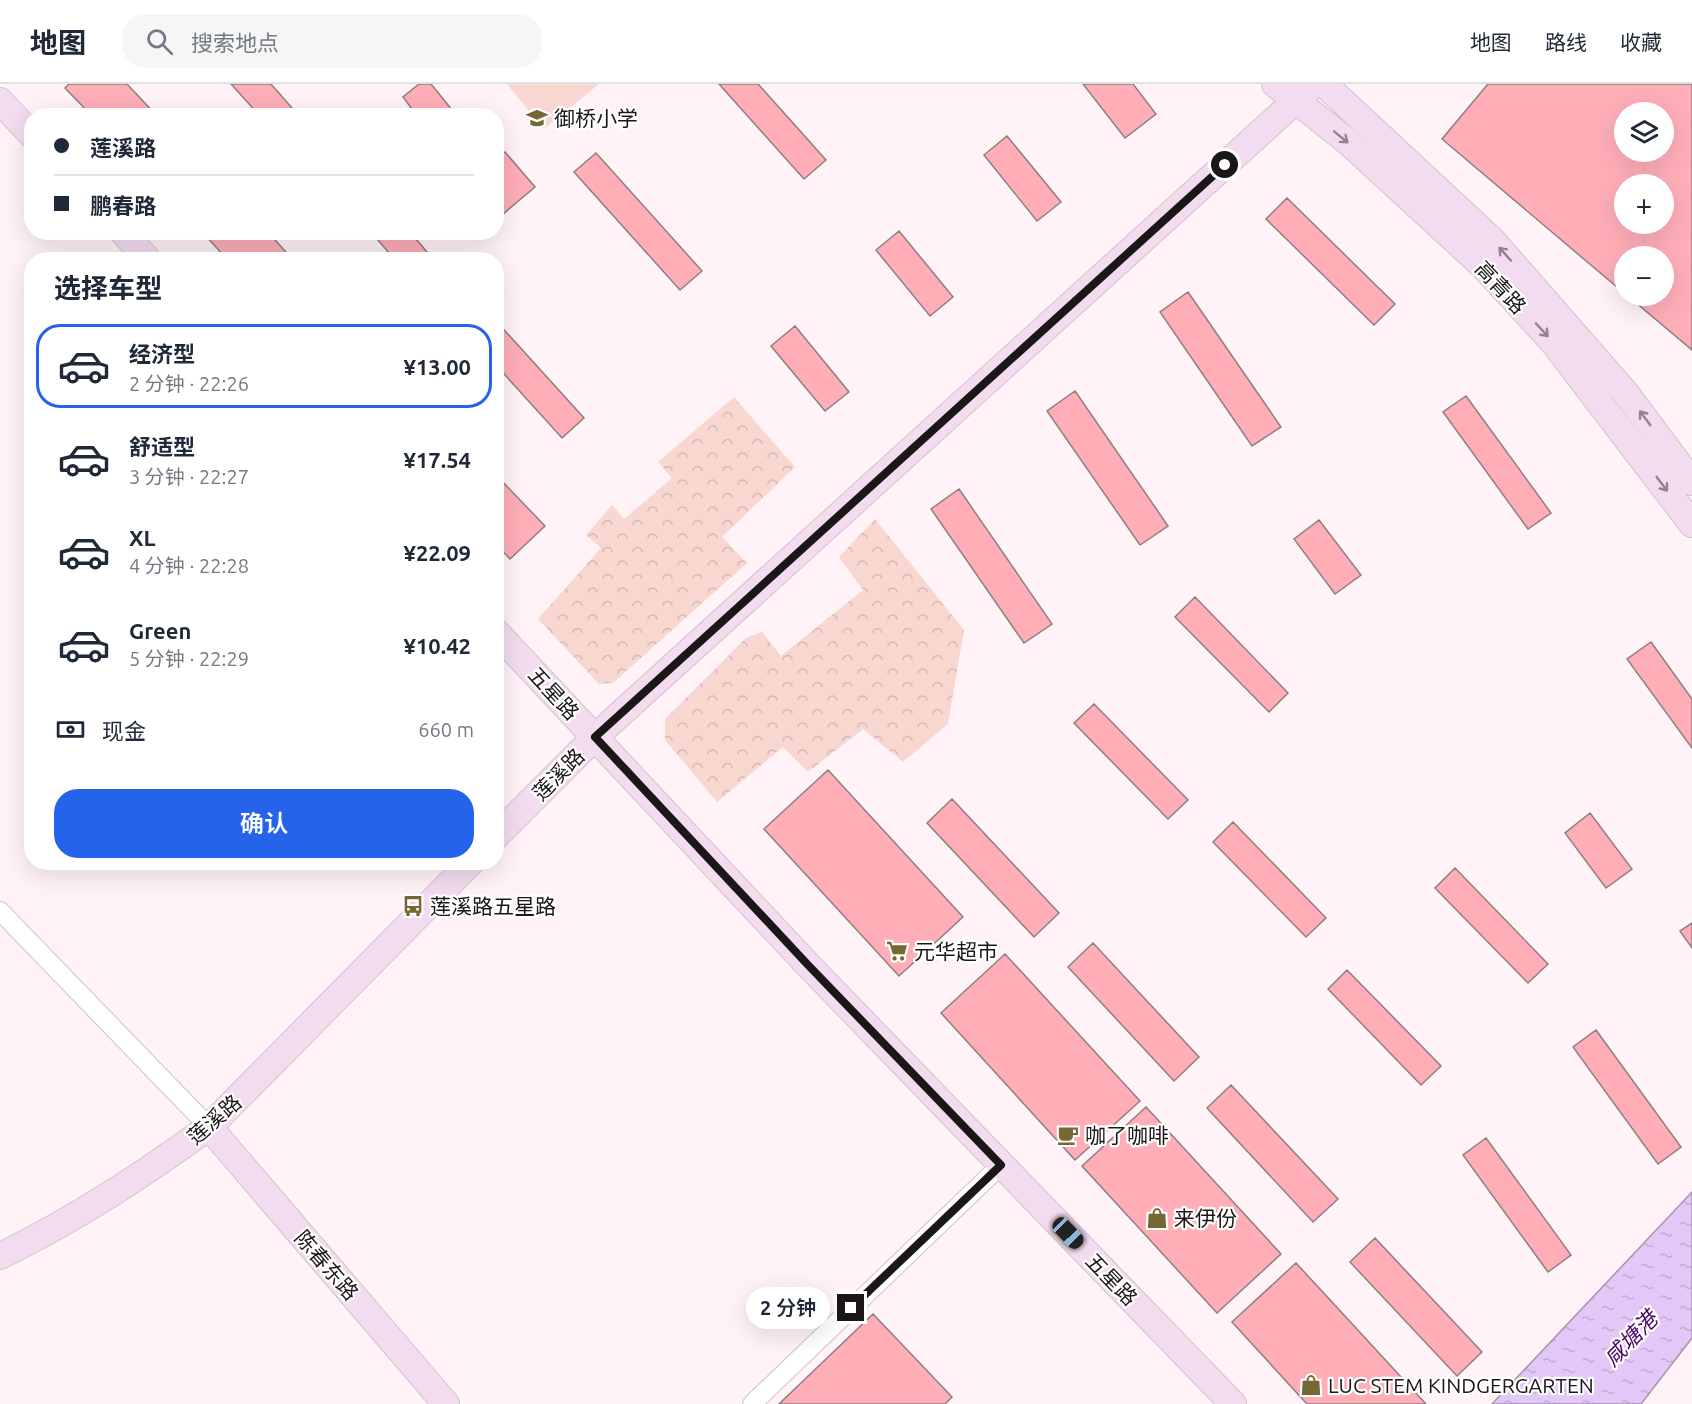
<!DOCTYPE html>
<html lang="zh">
<meta charset="utf-8">
<style>
:root{--surface:#fff;--page:#f6f6f7;--text:#1f2937;--muted:#747a83;--line:#e0e1e3;--accent:#2563eb}
body{margin:0;font-family:Ubuntu,"Noto Sans SC",sans-serif;background:var(--page);color:var(--text);height:100vh;display:flex;flex-direction:column;font-size:22px;white-space:nowrap}
*{box-sizing:border-box;margin:0}
p{font-size:20px;color:var(--muted)}
.icon{flex:none;width:33px;height:33px;fill:none;stroke:currentColor;stroke-width:2;stroke-linecap:round;stroke-linejoin:round}
.map{position:relative;flex:1;overflow:hidden}
.panel{position:absolute;left:24px;top:168px;width:480px;height:618px;display:flex;flex-direction:column;background:var(--surface);border-radius:24px;box-shadow:0 6px 24px #0002}
.panel>*{flex:none}
.hud{position:absolute;left:24px;top:24px;width:480px;height:132px;border-radius:24px;box-shadow:0 6px 24px #0002;display:grid;align-content:center;height:132px;padding:0 30px;background:var(--surface)}
.controls{position:absolute;left:1614px;top:18px;display:grid;gap:12px}
.controls a{display:grid;place-items:center;width:60px;height:60px;border-radius:50%;background:var(--surface);box-shadow:0 6px 24px #0002;font-size:30px}
.end{position:absolute;width:27px;height:27px;margin:-14px;border:8px solid #1b1618;background:#fff;box-shadow:0 0 0 3px #fff}
.from{border-radius:50%}
.bubble{position:absolute;height:42px;border-radius:21px;background:var(--surface);box-shadow:0 6px 24px #0002;font-size:20px;font-weight:600;line-height:42px;text-align:center}
.car{position:absolute;width:18px;height:36px;margin:-18px -9px;border-radius:8px;box-shadow:0 0 4px 2px #0007;background:linear-gradient(#222 24%,#8ab4d8 0 40%,#222 0 76%,#8ab4d8 0 86%,#222 0)}
.hud b{display:flex;align-items:center;gap:21px;height:57px;font-size:22px}
.hud b+b{border-top:2px solid var(--line)}
.hud i{width:15px;height:15px;background:var(--text)}
ul{padding:0;list-style:none}
li{display:flex;align-items:center;gap:18px;height:84px;margin:0 12px 9px;padding:0 18px;border:3px solid transparent;border-radius:24px}
li div{flex:1}
li b{display:block;font-size:22px}
li em{font-style:normal;font-weight:600}
li.active{border-color:var(--accent)}
li>.icon{width:54px;height:54px;stroke-width:1.5}
h2{padding:0 30px;font-size:27px;line-height:72px}
.pay{display:flex;align-items:center;gap:15px;height:66px;padding:0 30px;font-size:22px}
.pay p{margin-inline-start:auto}
.button{display:flex;gap:12px;margin-top:auto;padding:12px 30px}
.button a{flex:1;height:69px;border-radius:24px;background:var(--accent);color:#fff;font-size:24px;font-weight:600;line-height:69px;text-align:center}
header{display:flex;align-items:center;gap:36px;box-sizing:border-box;height:84px;padding:0 30px;background:var(--surface);border-bottom:2px solid var(--line)}
header strong{font-size:28px}
nav{display:flex;gap:33px;margin-inline-start:auto;font-size:21px}
.search{width:420px;height:54px;background:var(--page);display:flex;align-items:center;gap:15px;box-sizing:border-box;padding:0 21px;border-radius:24px;color:var(--muted);font-size:22px}
.map>svg:first-child{display:block}
</style>
<header>
<strong>地图</strong>
<div class="search"><svg class="icon" aria-label="search" viewBox="0 0 24 24"><circle cx="10" cy="10" r="6"/><path d="M15 15l6 6"/></svg>搜索地点</div>
<nav><a>地图</a><a>路线</a><a>收藏</a></nav>
</header>
<div class="map">
<svg width="1692" height="1320" viewBox="0 0 1692 1320">
<defs>
<pattern id="park-crowns" width="20" height="18" patternUnits="userSpaceOnUse" patternTransform="scale(1.5)"><rect width="20" height="18" fill="#f8d7d0"/><path d="M2 6a3 3 0 1 1 6 0M12 15a3 3 0 1 1 6 0" fill="none" stroke="#d4b8b2"/></pattern>
<pattern id="water-ripples" width="26" height="14" patternUnits="userSpaceOnUse" patternTransform="scale(1.5)"><rect width="26" height="14" fill="#e3c7f6"/><path d="M2 4q2-2 4 0t4 0M15 11q2-2 4 0t4 0" fill="none" stroke="#c2aad2"/></pattern>
</defs>
<rect width="100%" height="100%" fill="#fff3f8"/>
<path fill="url(#park-crowns)" d="M734 313 795 383 722 453 747 479 613 599 599 600 538 535 601 464 586 451 612 421 624 435 672 394 658 378Z
M875 435 964 546 948 640 903 678 863 645 808 688 783 663 717 718 665 656V635L746 554 762 548 781 572 863 506 839 473Z"/>
<path fill="#f8d7d0" d="M507 0H599L544 45Z"/>
<path fill="url(#water-ripples)" stroke="#a792b3" stroke-width="1.5" d="M1692 1108V1254L1641 1320H1492Z"/>
<path fill="#ffaeb8" stroke="#8d7f80" stroke-width="1.5" fill-rule="evenodd" d="M69 0H127L157 32H92L65 4Z
M231 0H271L299 32H260Z
M419 0H431L457 32H417L403 13Z
M719 0H758L826 76 804 95Z
M1083 0H1133L1156 30 1125 54Z
M1488 0H1692V266L1628 212H1664V172H1624V209L1442 55ZM1624 28H1664V68H1624ZM1624 100H1664V140H1624Z
M1007 52 1061 118 1037 137 984 71Z
M505 68 535 103 496 136V75Z
M596 69 702 187 680 206 574 88Z
M1287 114 1395 220 1374 241 1266 135Z
M899 147 953 213 930 232 876 166Z
M202 148H268L293 176H228Z
M371 148H410L434 176H395Z
M1188 208 1281 343 1252 362 1160 228Z
M496 237 584 334 562 354 496 281Z
M795 242 849 308 825 327 771 262Z
M1075 307 1168 442 1140 461 1047 327Z
M1466 312 1551 429 1528 445 1443 328Z
M496 391 545 442 510 475 496 460Z
M959 405 1052 540 1024 559 931 425Z
M1319 436 1361 491 1335 510 1294 455Z
M1195 513 1288 609 1269 628 1175 533Z
M1651 558 1692 615V664L1627 575Z
M1094 620 1188 716 1168 735 1074 639Z
M828 686 963 833 899 892 764 745Z
M952 715 1059 829 1034 853 927 739Z
M1590 729 1632 785 1606 804 1565 749Z
M1233 738 1326 834 1306 853 1213 758Z
M1455 784 1548 880 1528 899 1435 804Z
M1692 839V864L1680 847Z
M1093 859 1199 973 1174 997 1068 883Z
M1005 870 1140 1017 1075 1076 941 929Z
M1347 886 1441 982 1421 1001 1328 905Z
M1596 946 1681 1063 1658 1080 1573 963Z
M1231 1001 1338 1115 1313 1138 1207 1024Z
M1146 1023 1281 1170 1217 1229 1082 1082Z
M1486 1054 1571 1171 1548 1188 1463 1071Z
M1375 1154 1482 1268 1457 1292 1350 1178Z
M1296 1179 1426 1320H1307L1232 1238Z
M873 1230 952 1313 945 1320H779Z"/>
<g fill="none" stroke-linecap="round" stroke-linejoin="round">
<defs>
<path id="street" d="M0 827 209 1043
M752 1320 1001 1081"/>
<path id="secondary" d="M1275 0 1347 57 1482 181 1553 258 1692 440
M1324 0 1492 156 1624 307 1692 398
M0 17 32 51
M123 148 148 176
M496 548 809 882 1233 1320
M496 752 595 653 1314 0
M209 1043 446 1320
M0 1172C76 1135 141 1092 209 1043L471 778"/>
</defs>
<use href="#street" stroke="#d1c3c8" stroke-width="20"/>
<use href="#secondary" stroke="#d1c3c8" stroke-width="28"/>
<use href="#street" stroke="#fff" stroke-width="18"/>
<use href="#secondary" stroke="#f3dcf0" stroke-width="26"/>
</g>
<defs><path id="oneway-shaft" d="M-6 0H5M1.5-3L5.5 0L1.5 3" fill="none" stroke-width="1.6" stroke-linecap="round" stroke-linejoin="round" transform="scale(1.5)"/></defs>
<g stroke="#92838f">
<use href="#oneway-shaft" transform="translate(1341 53) rotate(39)"/>
<use href="#oneway-shaft" transform="translate(1505 170) rotate(-132)"/>
<use href="#oneway-shaft" transform="translate(1542 246) rotate(47)"/>
<use href="#oneway-shaft" transform="translate(1645 334) rotate(-127)"/>
<use href="#oneway-shaft" transform="translate(1662 400) rotate(53)"/>
</g>
<g fill="none" stroke-linecap="round" stroke-linejoin="round">
<path stroke="#1b1618" stroke-width="8" d="M851 1224 1001 1081 809 882 595 653 1225 81"/>
</g>
<defs>
<symbol id="school-bare" viewBox="-9 -9 18 18"><path d="M0-5L7-2L0 1L-7-2ZM-4 1L0 2.5L4 1V4Q0 6-4 4Z" fill="#776735" stroke="#fff" stroke-width="2.5" paint-order="stroke"/></symbol>
<symbol id="bus-bare" viewBox="-9 -9 18 18"><path d="M-5-6H5V4H4V6H2V4H-2V6H-4V4H-5ZM-3.5-4V0h7V-4ZM-3.5 1.2v1.5H-2V1.2ZM2 1.2v1.5H3.5V1.2Z" fill="#776735" stroke="#fff" stroke-width="2.5" paint-order="stroke"/></symbol>
<symbol id="supermarket-bare" viewBox="-9 -9 18 18"><path d="M-6-5.5h2.5l.6 2H6L4.5 2H-2.5L-4.4-4H-6ZM-1.5 3.2a1.3 1.3 0 1 0 .1 0ZM3 3.2a1.3 1.3 0 1 0 .1 0Z" fill="#776735" stroke="#fff" stroke-width="2.5" paint-order="stroke"/></symbol>
<symbol id="cafe-bare" viewBox="-9 -9 18 18"><path d="M-5.5-4.5H6V0H3Q3 3.5 0 3.5H-2.5Q-5.5 3.5-5.5 0ZM3-3.2v2h1.7v-2ZM-6 4.5H4V6H-6Z" fill="#776735" stroke="#fff" stroke-width="2.5" paint-order="stroke"/></symbol>
<symbol id="shop-bare" viewBox="-9 -9 18 18"><path d="M-5-2.5h2.3a2.7 3.5 0 0 1 5.4 0H5L5.5 6h-11ZM-1.5-2.5h3a1.5 2.3 0 0 0-3 0Z" fill="#776735" stroke="#fff" stroke-width="2.5" paint-order="stroke"/></symbol>
</defs>
<g fill-rule="evenodd">
<use href="#school-bare" x="522" y="19" width="30" height="30"/>
<use href="#bus-bare" x="398" y="807" width="30" height="30"/>
<use href="#supermarket-bare" x="882" y="852" width="30" height="30"/>
<use href="#cafe-bare" x="1053" y="1036" width="30" height="30"/>
<use href="#shop-bare" x="1142" y="1119" width="30" height="30"/>
<use href="#shop-bare" x="1296" y="1286" width="30" height="30"/>
</g>
<g text-anchor="middle" dominant-baseline="central" stroke-width="4.5" stroke-linejoin="round" paint-order="stroke">
<g font-size="21" fill="#1b1618" stroke="#fff" text-anchor="start">
<text x="554" y="34">御桥小学</text>
<text x="430" y="822">莲溪路五星路</text>
<text x="914" y="867">元华超市</text>
<text x="1085" y="1051">咖了咖啡</text>
<text x="1174" y="1134">来伊份</text>
<text x="1328" y="1301">LUC STEM KINDGERGARTEN</text>
</g>
<g font-size="21" fill="#1b1618" stroke="#fff">
<text transform="translate(1501 203) rotate(47)">高青路</text>
<text transform="translate(554 609) rotate(47)">五星路</text>
<text transform="translate(558 690) rotate(-45)">莲溪路</text>
<text transform="translate(214 1035) rotate(-41)">莲溪路</text>
<text transform="translate(327 1181) rotate(49)">陈春东路</text>
<text transform="translate(1112 1195) rotate(46)">五星路</text>
</g>
<g font-size="22" font-style="italic" fill="#490766" stroke="#fff">
<text transform="translate(1630 1254) rotate(-46)">咸塘港</text>
</g>
</g>
</svg>
<div class="controls">
<a><svg class="icon" aria-label="layers" viewBox="0 0 24 24"><path d="M12 4l9 5-9 5-9-5zM3 14l9 5 9-5"/></svg></a>
<a>+</a>
<a>−</a>
</div>
<i class="end from" style="left:1225px;top:81px"></i>
<i class="end" style="left:851px;top:1224px"></i>
<div class="bubble" style="left:746px;top:1203px;width:84px">2 分钟</div>
<i class="car" style="left:1068px;top:1149px;rotate:136deg"></i>
<div class="hud">
<b><i class="from"></i>莲溪路</b>
<b><i></i>鹏春路</b>
</div>
<section class="panel">
<h2>选择车型</h2>
<ul>
<li class="active"><svg class="icon" aria-label="car" viewBox="0 0 24 24"><path d="M5 17H2v-5l4-1 3-4h7l3 4 3 1v5h-3M9 17h6M6 11h13"/><circle cx="7" cy="17" r="2"/><circle cx="17" cy="17" r="2"/></svg><div><b>经济型</b><p>2 分钟 · 22:26</p></div><em>¥13.00</em></li>
<li><svg class="icon" aria-label="car" viewBox="0 0 24 24"><path d="M5 17H2v-5l4-1 3-4h7l3 4 3 1v5h-3M9 17h6M6 11h13"/><circle cx="7" cy="17" r="2"/><circle cx="17" cy="17" r="2"/></svg><div><b>舒适型</b><p>3 分钟 · 22:27</p></div><em>¥17.54</em></li>
<li><svg class="icon" aria-label="car" viewBox="0 0 24 24"><path d="M5 17H2v-5l4-1 3-4h7l3 4 3 1v5h-3M9 17h6M6 11h13"/><circle cx="7" cy="17" r="2"/><circle cx="17" cy="17" r="2"/></svg><div><b>XL</b><p>4 分钟 · 22:28</p></div><em>¥22.09</em></li>
<li><svg class="icon" aria-label="car" viewBox="0 0 24 24"><path d="M5 17H2v-5l4-1 3-4h7l3 4 3 1v5h-3M9 17h6M6 11h13"/><circle cx="7" cy="17" r="2"/><circle cx="17" cy="17" r="2"/></svg><div><b>Green</b><p>5 分钟 · 22:29</p></div><em>¥10.42</em></li>
</ul>
<div class="pay"><svg class="icon" aria-label="cash" viewBox="0 0 24 24"><path d="M3 7h18v10H3z"/><circle cx="12" cy="12" r="2"/></svg>现金<p>660 m</p></div>
<div class="button"><a>确认</a></div>
</section>
</div>
